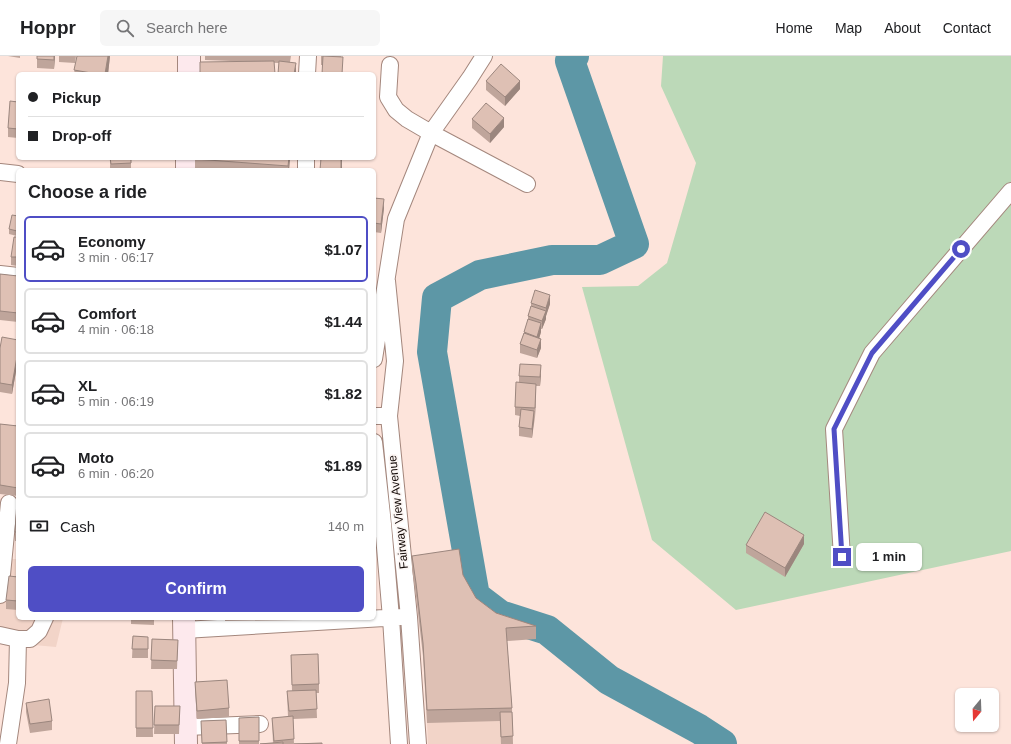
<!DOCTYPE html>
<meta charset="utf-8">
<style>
:root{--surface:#fff;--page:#f6f6f6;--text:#202124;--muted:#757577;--line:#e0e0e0;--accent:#4f4ec5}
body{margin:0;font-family:Arial,sans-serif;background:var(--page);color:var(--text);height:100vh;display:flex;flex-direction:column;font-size:15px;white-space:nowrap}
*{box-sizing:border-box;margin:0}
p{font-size:13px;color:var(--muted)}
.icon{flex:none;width:22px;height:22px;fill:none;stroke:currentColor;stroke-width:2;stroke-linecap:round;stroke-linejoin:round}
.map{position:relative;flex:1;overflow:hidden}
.drawer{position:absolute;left:16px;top:112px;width:360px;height:452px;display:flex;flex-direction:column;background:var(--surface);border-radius:6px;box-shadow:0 1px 3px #0004}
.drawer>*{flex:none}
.top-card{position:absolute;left:16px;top:16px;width:360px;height:88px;border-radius:6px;box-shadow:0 1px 3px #0004;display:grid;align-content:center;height:88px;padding:0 12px;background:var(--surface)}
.needle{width:26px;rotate:199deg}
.fabs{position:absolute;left:955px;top:632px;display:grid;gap:8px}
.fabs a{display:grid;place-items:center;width:44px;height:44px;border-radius:6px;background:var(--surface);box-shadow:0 1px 3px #0004;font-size:20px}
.end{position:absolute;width:18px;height:18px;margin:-9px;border:5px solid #4f4ec5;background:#fff;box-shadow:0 0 0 2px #fff}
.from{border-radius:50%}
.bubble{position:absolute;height:28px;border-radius:6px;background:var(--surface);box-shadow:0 1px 3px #0004;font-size:13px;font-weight:700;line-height:28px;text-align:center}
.top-card b{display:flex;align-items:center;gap:14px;height:38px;font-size:15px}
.top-card b+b{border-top:1px solid var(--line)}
.top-card i{width:10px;height:10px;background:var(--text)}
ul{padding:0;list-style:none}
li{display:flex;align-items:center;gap:12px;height:66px;margin:0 8px 6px;padding:0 4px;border:2px solid var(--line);border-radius:6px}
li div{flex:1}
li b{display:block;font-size:15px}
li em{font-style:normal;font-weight:700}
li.current{border-color:var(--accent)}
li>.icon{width:36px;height:36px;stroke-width:1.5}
h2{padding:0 12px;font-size:18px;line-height:48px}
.pay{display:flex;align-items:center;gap:10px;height:44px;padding:0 12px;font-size:15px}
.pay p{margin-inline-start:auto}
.cta{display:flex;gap:8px;margin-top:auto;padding:8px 12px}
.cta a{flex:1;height:46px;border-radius:6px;background:var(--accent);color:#fff;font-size:16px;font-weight:700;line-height:46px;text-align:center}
header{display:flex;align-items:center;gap:24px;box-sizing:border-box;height:56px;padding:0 20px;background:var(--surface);border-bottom:1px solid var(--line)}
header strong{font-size:19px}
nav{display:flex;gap:22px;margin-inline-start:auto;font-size:14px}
.search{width:280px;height:36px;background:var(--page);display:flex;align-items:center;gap:10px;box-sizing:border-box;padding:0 14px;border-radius:6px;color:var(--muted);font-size:15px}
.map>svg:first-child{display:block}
</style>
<header>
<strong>Hoppr</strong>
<div class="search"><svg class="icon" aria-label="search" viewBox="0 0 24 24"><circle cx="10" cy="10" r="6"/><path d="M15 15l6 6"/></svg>Search here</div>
<nav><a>Home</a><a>Map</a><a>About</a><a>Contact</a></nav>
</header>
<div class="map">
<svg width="1011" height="688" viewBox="0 0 1011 688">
<rect width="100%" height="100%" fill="#fde4db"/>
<path fill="#f2d4c8" d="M0 503H18V562H63L56 591 0 586Z
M506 585 513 688H428L427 667Z"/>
<path fill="#bcd9b8" d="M663 0H1011V495L736 554 652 484 582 231 638 230 667 207 696 107 661 30Z"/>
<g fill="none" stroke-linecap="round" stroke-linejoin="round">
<path stroke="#5d97a6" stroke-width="30" d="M574 0 570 5 634 188 600 204H552L480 219 437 242 432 296 475 540 500 559 547 574 609 624 699 673 722 688"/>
<defs>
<path id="street" d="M390 9 388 41 396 54 407 63 431 77 527 128
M307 18 308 0
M306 114V102
M0 116 18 118
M0 218 18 220
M387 225 395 305 389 360 409 561 418 688
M374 303 396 163 431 77 470 22 484 0
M374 360H389
M374 386 383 468 391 562 399 688
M842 501 834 373 872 297 1011 135
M0 539 9 447
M184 574 401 561
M0 579 18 583H30L39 575 45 562
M186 671 260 668
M8 688 17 627 18 583"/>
<path id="secondary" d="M189 18V0
M187 114V102
M184 562 186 688"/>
</defs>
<use href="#street" stroke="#a4877d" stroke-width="18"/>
<use href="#secondary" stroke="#a4877d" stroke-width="24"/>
<use href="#street" stroke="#fff" stroke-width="16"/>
<use href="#secondary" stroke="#fde9ed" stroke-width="22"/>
</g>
<path fill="#bfa59b" d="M8 0H20V2Z
M37 0H55L54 13 37 12Z
M59 0H76L75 7 59 6Z
M77 0H110L108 18H74Z
M205 0H291L290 6 296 16 279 7 205 4Z
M321 0H341V1L323 9H321Z
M486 25 520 33 505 50 486 34Z
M18 46V82L8 81V72Z
M472 63 504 71 490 87 472 72Z
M110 102H131V114H110Z
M195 102H290L289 114H195Z
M374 142 384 152 381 177 374 176Z
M18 160V177L17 180 9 178V173Z
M18 181V210L11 209V201Z
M0 218 18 220V266L0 264Z
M531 247 550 248 546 260V263L542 273H541V276L539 283 541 292 537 302 520 297V288L528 265V260L531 251Z
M18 284V304L12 338 0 336V292Z
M541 318 540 330H536L535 361 532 382 519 380V371L520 360 515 359V351L519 326V320Z
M0 368 18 370V440L0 438Z
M18 445V485H15V476Z
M804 488 785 521 746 497V489Z
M412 500 463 519 476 542 496 557 536 570V583L507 585 512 652 513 688H501L500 665 427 667 423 600 416 540 412 513Z
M18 521V554L6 553V544Z
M131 562H154V569L131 568Z
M225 562H304V564L225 565Z
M133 580 148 581V602H132Z
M152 583 178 584 177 613H151Z
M291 599 319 628V637H316L317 662 293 663 294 688H260L273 687 272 662 288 661 287 635H292Z
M195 626 229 652V661L197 663 195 635Z
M136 635H152L153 681H136Z
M26 647 52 665V674L30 677 26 656Z
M155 650H180L179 678H154Z
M259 661V688H239V662Z
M226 664 227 688H202L201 665Z"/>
<path fill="#9b867e" d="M54 0H55L54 13Z
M108 0H110L108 18H105Z
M296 7V16L295 18H294Z
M520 25V33L505 50V41Z
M504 62V71L490 87V78Z
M289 102H290L289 114H288Z
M341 102H342V114H341Z
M384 143V152L381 177V168Z
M550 239V248L546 260V252Z
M546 255V263L542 273V265Z
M541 267V276L537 289V281Z
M541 283V292L537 302V294Z
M18 295V304L12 338V329Z
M541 309V318L540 330V321Z
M536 328V337L535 361V352Z
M534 355V364L532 382V373Z
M804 479V488L785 521V512Z"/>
<path fill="#dec0b4" stroke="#9b867e" d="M37 0H54V4L37 3Z
M77 0H108L105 18H97L74 14Z
M323 0 343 1 342 18H322Z
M274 5 275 18H200V6Z
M279 5 296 7 294 18H278Z
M501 8 520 25 505 41 486 25Z
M10 45 18 46V73L8 72Z
M486 47 504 62 490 78 472 63Z
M110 102H131V107L111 108Z
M195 102H289L288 110 195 103Z
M321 102H341V114H320Z
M374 142 384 143 381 168 374 167Z
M12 159 18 160V172L17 175 9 173Z
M14 181H18V201H11Z
M0 218 18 220V257L0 255Z
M535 234 550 239 546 252 531 247Z
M531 250 546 255 542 265 528 260Z
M528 263 541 267 537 281 524 276Z
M524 277 541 283 537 294 520 288Z
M2 281 18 284V295L12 329 0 327V292Z
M520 308 541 309 540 321 519 320Z
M516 326 536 328 535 352 515 351Z
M521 353 534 355 532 373 519 371Z
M0 368 18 370V432L0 429Z
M17 445H18V476H15Z
M765 456 804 479 785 512 746 489Z
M459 493 463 519 476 542 496 557 536 570 506 572 512 652 427 654 423 587 416 527 412 500Z
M9 520 18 521V545L6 544Z
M133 580 148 581V593H132Z
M152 583 178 584 177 605 151 604Z
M318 598 319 628 292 629 291 599Z
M227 624 229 652 197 655 195 626Z
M316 634 317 653 289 655 287 635Z
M136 635H152L153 672H136Z
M49 643 52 665 30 668 26 647Z
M155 650H180L179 669H154Z
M500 656H512L513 680 501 681Z
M293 660 294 683 274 685 272 662Z
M259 661V685H239V662Z
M226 664 227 686 202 687 201 665Z
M283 686V688H260Z
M322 687V688H294Z"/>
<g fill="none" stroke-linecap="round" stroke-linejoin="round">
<path stroke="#4f4ec5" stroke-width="5" d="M842 501 834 373 872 297 961 193"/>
</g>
<g text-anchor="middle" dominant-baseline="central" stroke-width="3.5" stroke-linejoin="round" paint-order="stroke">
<g font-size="12" fill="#130906" stroke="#fcf6f4">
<text transform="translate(398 456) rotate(-96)">Fairway View Avenue</text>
</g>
</g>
</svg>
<div class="fabs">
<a><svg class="needle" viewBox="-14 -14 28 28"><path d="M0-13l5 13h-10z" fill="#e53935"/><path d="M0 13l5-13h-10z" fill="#757577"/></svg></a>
</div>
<i class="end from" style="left:961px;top:193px"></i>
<i class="end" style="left:842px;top:501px"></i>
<div class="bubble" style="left:856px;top:487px;width:66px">1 min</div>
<div class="top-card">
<b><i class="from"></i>Pickup</b>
<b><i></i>Drop-off</b>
</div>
<section class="drawer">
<h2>Choose a ride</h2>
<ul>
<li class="current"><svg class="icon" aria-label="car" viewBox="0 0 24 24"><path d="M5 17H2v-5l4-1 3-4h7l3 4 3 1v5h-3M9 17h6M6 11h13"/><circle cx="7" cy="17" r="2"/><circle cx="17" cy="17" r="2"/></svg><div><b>Economy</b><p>3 min · 06:17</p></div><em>$1.07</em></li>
<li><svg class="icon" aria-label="car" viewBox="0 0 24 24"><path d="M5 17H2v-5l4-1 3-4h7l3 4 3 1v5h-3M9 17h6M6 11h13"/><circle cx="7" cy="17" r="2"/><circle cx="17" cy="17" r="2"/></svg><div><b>Comfort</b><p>4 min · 06:18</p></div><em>$1.44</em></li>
<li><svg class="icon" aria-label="car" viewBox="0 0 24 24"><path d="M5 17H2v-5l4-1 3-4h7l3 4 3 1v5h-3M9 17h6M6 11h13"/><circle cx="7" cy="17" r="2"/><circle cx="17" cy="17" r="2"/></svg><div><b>XL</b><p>5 min · 06:19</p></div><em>$1.82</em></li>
<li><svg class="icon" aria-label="car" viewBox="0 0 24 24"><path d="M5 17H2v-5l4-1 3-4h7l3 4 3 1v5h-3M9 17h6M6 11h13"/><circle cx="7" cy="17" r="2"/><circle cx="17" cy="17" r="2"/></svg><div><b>Moto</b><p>6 min · 06:20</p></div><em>$1.89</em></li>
</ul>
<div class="pay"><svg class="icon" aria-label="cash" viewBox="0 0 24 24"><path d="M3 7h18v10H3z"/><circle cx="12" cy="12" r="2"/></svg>Cash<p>140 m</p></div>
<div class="cta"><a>Confirm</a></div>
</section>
</div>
